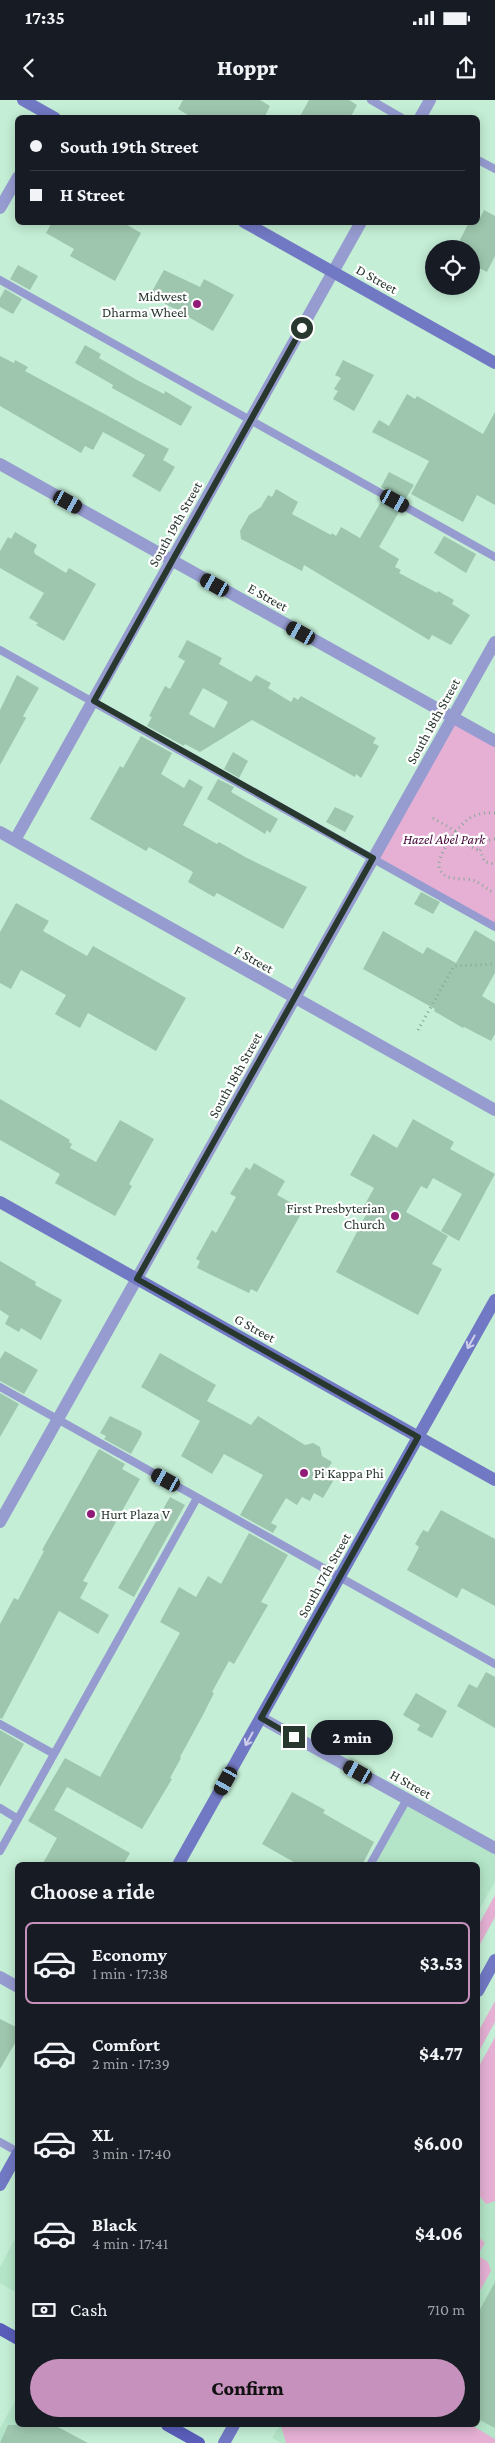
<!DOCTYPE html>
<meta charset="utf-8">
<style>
:root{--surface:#171b24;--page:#242831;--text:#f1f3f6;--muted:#9ea1a6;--line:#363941;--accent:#c692bd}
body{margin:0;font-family:"Crimson Pro",serif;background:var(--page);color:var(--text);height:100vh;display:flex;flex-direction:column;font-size:19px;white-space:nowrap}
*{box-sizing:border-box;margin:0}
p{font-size:16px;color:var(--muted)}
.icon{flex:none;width:28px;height:28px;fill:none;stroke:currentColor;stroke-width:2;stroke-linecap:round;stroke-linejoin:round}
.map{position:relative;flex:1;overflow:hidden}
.side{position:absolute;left:15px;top:1762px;width:465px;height:565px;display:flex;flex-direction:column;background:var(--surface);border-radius:8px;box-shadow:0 2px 12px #0003}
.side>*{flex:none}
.guide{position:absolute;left:15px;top:15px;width:465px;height:110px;border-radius:8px;box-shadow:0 2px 12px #0003;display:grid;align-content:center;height:110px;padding:0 15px;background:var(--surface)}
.fabs{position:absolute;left:425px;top:140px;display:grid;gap:10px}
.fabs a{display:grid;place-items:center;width:55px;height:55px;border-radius:50%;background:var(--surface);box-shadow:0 2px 12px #0003;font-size:25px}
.end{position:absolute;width:22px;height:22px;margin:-11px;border:6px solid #28382f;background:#fff;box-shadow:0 0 0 2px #fff}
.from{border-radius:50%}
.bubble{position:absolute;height:35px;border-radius:18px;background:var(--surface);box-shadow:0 2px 12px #0003;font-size:16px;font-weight:800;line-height:35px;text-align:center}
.car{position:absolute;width:15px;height:30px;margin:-15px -8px;border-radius:6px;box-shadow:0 0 4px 1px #0007;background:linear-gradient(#222 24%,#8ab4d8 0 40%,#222 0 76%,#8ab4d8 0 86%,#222 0)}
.guide b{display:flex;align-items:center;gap:18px;height:48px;font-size:19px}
.guide b+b{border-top:1px solid var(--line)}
.guide i{width:12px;height:12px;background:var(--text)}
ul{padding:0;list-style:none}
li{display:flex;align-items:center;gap:15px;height:82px;margin:0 10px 8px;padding:0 5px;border:2px solid transparent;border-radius:8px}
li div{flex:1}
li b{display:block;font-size:19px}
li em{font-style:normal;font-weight:800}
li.current{border-color:var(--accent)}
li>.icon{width:45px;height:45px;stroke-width:1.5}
h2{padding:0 15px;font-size:22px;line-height:60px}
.pay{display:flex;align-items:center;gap:12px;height:55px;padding:0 15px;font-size:19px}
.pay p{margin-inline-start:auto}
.button{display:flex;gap:10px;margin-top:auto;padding:10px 15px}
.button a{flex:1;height:58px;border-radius:30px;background:var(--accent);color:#111;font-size:20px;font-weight:800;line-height:58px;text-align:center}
.status{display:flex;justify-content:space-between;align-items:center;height:35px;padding:0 25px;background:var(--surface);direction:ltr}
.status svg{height:14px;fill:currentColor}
header{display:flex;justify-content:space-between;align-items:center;height:65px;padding:0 15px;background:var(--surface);font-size:22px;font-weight:800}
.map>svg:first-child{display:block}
</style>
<div class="status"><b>17:35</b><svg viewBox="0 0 49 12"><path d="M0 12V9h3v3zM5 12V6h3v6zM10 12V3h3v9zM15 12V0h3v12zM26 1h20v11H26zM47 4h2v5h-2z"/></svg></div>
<header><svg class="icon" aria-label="back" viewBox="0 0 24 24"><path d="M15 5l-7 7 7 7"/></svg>Hoppr<svg class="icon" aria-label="share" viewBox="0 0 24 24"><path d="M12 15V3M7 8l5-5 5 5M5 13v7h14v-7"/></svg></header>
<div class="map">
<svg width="495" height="2343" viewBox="0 0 495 2343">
<rect width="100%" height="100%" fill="#c4eed5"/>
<path fill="#b4e5c8" d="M407 1699 495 1748V1781L478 1812V1765H370Z
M495 1943V2343H281L272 2338 280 2325H478V1974Z
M17 2135 18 2193H17L0 2183V2167Z
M17 2298 18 2325 0 2343V2328Z"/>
<path fill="#e5b0d4" d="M453 618 495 641V827L373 758Z
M495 1795V1817L478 1848V1826Z
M495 1901V1922L478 1953V1932Z
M495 1937V2101L486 2104 478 2094V1968Z
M481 2139 485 2143 480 2151V2157L488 2162 491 2171 478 2194V2140Z
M281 2325H471L495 2339V2343H286Z"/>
<path fill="#9ec6ae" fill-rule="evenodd" d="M183 0H260L270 6 264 18H193L178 9Z
M309 0H349L357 5 350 18H299Z
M484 110 495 116V156L487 172 471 164V149L458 144 469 122H478Z
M52 122H122L141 133 115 181 70 156 74 149 46 133Z
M18 165 38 176 30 190 10 179Z
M164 170 200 187 204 179 234 195 213 231 150 195Z
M5 189 22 199 13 214 0 207V198Z
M85 245 101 254 99 258 137 280 164 294 165 291 192 307 181 326 112 288 113 285 75 263Z
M0 256 14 263 15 260 28 267 25 271 169 349 163 360 175 367 160 392 132 376 145 355 103 332 93 350 85 346 81 353 0 306Z
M343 260 374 275 354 311 333 299 338 291 334 289 341 278 335 275Z
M407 294 415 299 417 296 483 334 495 312V405L477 395 463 422 411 394 429 361 372 332 379 320 389 326Z
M389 372 414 385 405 400 381 387Z
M276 389 298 402 292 414 331 435 332 433 336 436 341 427 360 438 382 400 400 410 379 447 399 459 395 467 401 470 399 473 437 493 438 491 454 500 452 504 470 515 451 545 432 535 429 540 304 465 302 471 241 439 240 431 249 415 261 407 268 395 272 397Z
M15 432 37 445 34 451 35 454 66 473 69 468 96 484 64 541 36 525 38 523 29 518 44 493 0 468V451L8 437 11 439Z
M444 436 476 454 466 473 434 453Z
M187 540 222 558 219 564 251 582 256 575 271 583 268 588 291 602 294 597 298 600 301 596 376 638 373 643 379 646 361 678 356 674 355 677 252 620 200 652 185 644 184 646 147 626 152 617 149 616 165 586 170 589 185 561 178 557ZM203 588 228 602 214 628 189 614Z
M17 575 39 588 23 616 26 618 0 665V610Z
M141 636 172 653 161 674 184 688 189 679 203 687 183 725 217 744 219 742 247 758 307 787 283 829 217 793 214 797 188 782 193 772 149 747 146 751 90 719 120 666 123 668Z
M233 652 248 661 239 678 224 669Z
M218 679 234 687 231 692 278 719 270 733 267 730 265 734 207 699Z
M335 707 354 716 345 732 326 722Z
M421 792 440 802 433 814 414 804Z
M16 803 49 821 43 831 87 856 93 846 186 898 156 951 88 913 80 928 55 914 66 895 21 870 11 889 0 883V832Z
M475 830 495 842V873L482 896 495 904V934L491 941 464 927 463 928 434 911 435 909 363 869 383 831 423 854 427 847 456 863Z
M0 999 70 1040 69 1042 72 1044 70 1048 96 1062 120 1020 154 1039 129 1084 132 1086 115 1116 55 1083 60 1074 0 1040Z
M413 1019 454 1042 450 1049 495 1074 459 1141 441 1131 462 1094 433 1078 427 1089 421 1086 406 1112 448 1136 432 1164 442 1169 418 1215 336 1172 368 1111 363 1108 374 1088 350 1075 373 1034 397 1048Z
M254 1063 285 1081 277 1095 299 1107 296 1111 301 1114 257 1192 251 1189 249 1193 197 1168 200 1161 196 1159 212 1130 216 1133 236 1097 230 1094 246 1067 250 1070Z
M0 1161 36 1182 35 1185 62 1200 41 1240 21 1228 19 1232 5 1224 9 1216 0 1210Z
M5 1251 38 1270 24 1294 0 1281V1259Z
M160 1253 216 1285 207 1301 251 1325 258 1316 305 1345 313 1343 320 1347 322 1356 332 1362 327 1370 336 1376 323 1398 314 1393 310 1401 302 1397 297 1405 286 1398 271 1423 277 1426 273 1433 240 1415 263 1375 224 1354 212 1374 181 1356 200 1321 141 1287Z
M0 1293 19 1304 0 1337Z
M110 1316 141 1331 142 1334 131 1354 104 1339 106 1336 100 1333Z
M99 1349 125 1364 122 1369 140 1379 83 1481 88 1483 80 1498 109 1515 98 1534 59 1511 2 1619 0 1618V1524L14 1498 18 1500 44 1451 42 1450Z
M170 1397 185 1405 134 1497 118 1488Z
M441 1410 495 1439V1506L462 1488 457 1498 407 1470 419 1447 415 1444 423 1430 428 1432Z
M249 1433 288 1455 261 1502 268 1505 234 1564 229 1561 212 1592 214 1593 204 1613 180 1657 181 1658 170 1678 172 1679 142 1729 67 1687 54 1710 130 1753 123 1765H42L57 1738 28 1721 65 1658 100 1677 180 1533 160 1522 179 1487 196 1497 208 1476 221 1484Z
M486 1572 495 1577V1628L457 1606 469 1584 477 1588Z
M416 1593 447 1611 432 1638 417 1630 420 1625 403 1615Z
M0 1630 24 1644 0 1687Z
M292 1692 325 1710 323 1713 374 1742 362 1765H299L262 1744Z
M0 1919 18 1928V1938L0 1969Z
M495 2182V2328L478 2319V2213Z
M8 2325H54L88 2343H0Z"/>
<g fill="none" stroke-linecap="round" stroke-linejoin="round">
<path stroke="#88a895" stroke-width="3" stroke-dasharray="1 4" stroke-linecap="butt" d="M495 713C485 712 474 714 466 721 457 728 434 758 440 770 446 782 465 777 475 781 482 784 487 790 495 793
M433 718 457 732 465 744 480 751
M495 739 485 741 480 751 485 762 495 764
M418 930 454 866 495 864"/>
<path stroke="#969cd0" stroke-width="8" d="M371 0 402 18
M478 60 495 69
M0 180 495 457
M0 550 495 827
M0 1287 495 1564
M0 1624 54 1654
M0 1708 18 1719
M0 1751 197 1398
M370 1765 407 1699
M0 2042 18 2052"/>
<path stroke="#969cd0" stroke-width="12" d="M420 18 430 0
M0 108 18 77
M0 364 495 641
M0 732 495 1010
M15 740 361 122
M0 1422 495 542
M261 1618 495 1748
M0 1877 18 1887"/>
<path stroke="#7279c4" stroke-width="12" d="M23 0 55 18
M244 122 495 263
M0 1102 495 1380
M178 1765 495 1200
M478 1891 495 1860
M0 2085 18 2053
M224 2343 234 2325"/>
<path stroke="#5a5eba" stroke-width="12" d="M0 2229 18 2239
M167 2325 199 2343"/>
</g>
<defs><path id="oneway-shaft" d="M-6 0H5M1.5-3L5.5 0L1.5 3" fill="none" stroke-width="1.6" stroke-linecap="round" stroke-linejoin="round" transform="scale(1.25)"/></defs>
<g stroke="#ced0ea">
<use href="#oneway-shaft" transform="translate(471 1242) rotate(119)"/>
<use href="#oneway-shaft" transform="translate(249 1639) rotate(119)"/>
</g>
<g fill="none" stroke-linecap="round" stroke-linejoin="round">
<path stroke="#28382f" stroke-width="6" d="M294 1637 261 1618 418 1337 137 1179 373 758 94 601 302 228"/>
</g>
<g fill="#921b78" stroke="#fff" stroke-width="2">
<circle cx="197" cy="204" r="5"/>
<circle cx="395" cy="1116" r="5"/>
<circle cx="304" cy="1373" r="5"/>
<circle cx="91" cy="1414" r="5"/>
</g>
<g text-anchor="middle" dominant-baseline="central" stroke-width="4.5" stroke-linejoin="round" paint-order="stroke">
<g font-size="14" fill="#28382f" stroke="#fff">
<text transform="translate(377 179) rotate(29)">D Street</text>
<text transform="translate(175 424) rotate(-61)">South 19th Street</text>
<text transform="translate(268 497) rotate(29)">E Street</text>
<text transform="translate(433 621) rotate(-61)">South 18th Street</text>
<text transform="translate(254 859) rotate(29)">F Street</text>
<text transform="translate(235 975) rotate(-61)">South 18th Street</text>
<text transform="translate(255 1228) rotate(29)">G Street</text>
<text transform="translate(324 1475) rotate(-61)">South 17th Street</text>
<text transform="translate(411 1684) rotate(29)">H Street</text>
</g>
<g font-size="14" fill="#28382f" stroke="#fff" text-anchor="end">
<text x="187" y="196">Midwest<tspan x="187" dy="16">Dharma Wheel</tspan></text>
<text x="385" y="1108">First Presbyterian<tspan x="385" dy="16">Church</tspan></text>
<text x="314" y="1373" text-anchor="start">Pi Kappa Phi</text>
<text x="101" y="1414" text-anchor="start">Hurt Plaza V</text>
</g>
<g font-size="14" font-style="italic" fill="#49093b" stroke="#fff">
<text x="444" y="739">Hazel Abel Park</text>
</g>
</g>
</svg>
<div class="fabs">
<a><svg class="icon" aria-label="locate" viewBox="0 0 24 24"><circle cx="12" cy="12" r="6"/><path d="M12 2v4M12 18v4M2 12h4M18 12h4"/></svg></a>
</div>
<i class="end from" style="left:302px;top:228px"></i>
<i class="end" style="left:294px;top:1637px"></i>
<div class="bubble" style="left:311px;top:1620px;width:82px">2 min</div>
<i class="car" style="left:395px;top:401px;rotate:119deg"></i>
<i class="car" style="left:68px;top:402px;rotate:119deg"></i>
<i class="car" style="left:215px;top:485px;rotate:299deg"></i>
<i class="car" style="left:301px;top:533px;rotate:299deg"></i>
<i class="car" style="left:166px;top:1380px;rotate:299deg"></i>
<i class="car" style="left:358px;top:1672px;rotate:299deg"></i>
<i class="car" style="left:226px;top:1681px;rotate:209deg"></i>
<div class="guide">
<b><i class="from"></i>South 19th Street</b>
<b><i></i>H Street</b>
</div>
<section class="side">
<h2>Choose a ride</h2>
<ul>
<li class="current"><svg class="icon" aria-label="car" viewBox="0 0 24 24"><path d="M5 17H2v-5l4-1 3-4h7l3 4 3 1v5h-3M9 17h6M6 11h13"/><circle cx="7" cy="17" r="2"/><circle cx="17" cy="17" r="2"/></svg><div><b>Economy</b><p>1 min · 17:38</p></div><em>$3.53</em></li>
<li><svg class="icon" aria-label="car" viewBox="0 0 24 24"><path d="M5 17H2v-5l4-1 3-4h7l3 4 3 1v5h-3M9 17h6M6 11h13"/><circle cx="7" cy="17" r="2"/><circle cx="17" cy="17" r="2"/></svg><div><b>Comfort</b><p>2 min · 17:39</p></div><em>$4.77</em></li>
<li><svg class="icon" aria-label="car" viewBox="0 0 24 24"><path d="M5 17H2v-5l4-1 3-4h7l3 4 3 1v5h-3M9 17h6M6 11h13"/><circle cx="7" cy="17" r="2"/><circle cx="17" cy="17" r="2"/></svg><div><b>XL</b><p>3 min · 17:40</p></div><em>$6.00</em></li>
<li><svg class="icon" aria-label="car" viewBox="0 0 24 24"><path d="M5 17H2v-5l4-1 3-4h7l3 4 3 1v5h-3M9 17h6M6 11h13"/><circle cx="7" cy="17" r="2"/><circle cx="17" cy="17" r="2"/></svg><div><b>Black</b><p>4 min · 17:41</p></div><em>$4.06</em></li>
</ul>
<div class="pay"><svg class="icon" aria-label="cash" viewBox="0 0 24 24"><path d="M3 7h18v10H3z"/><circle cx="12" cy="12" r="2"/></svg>Cash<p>710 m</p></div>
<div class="button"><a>Confirm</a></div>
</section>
</div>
